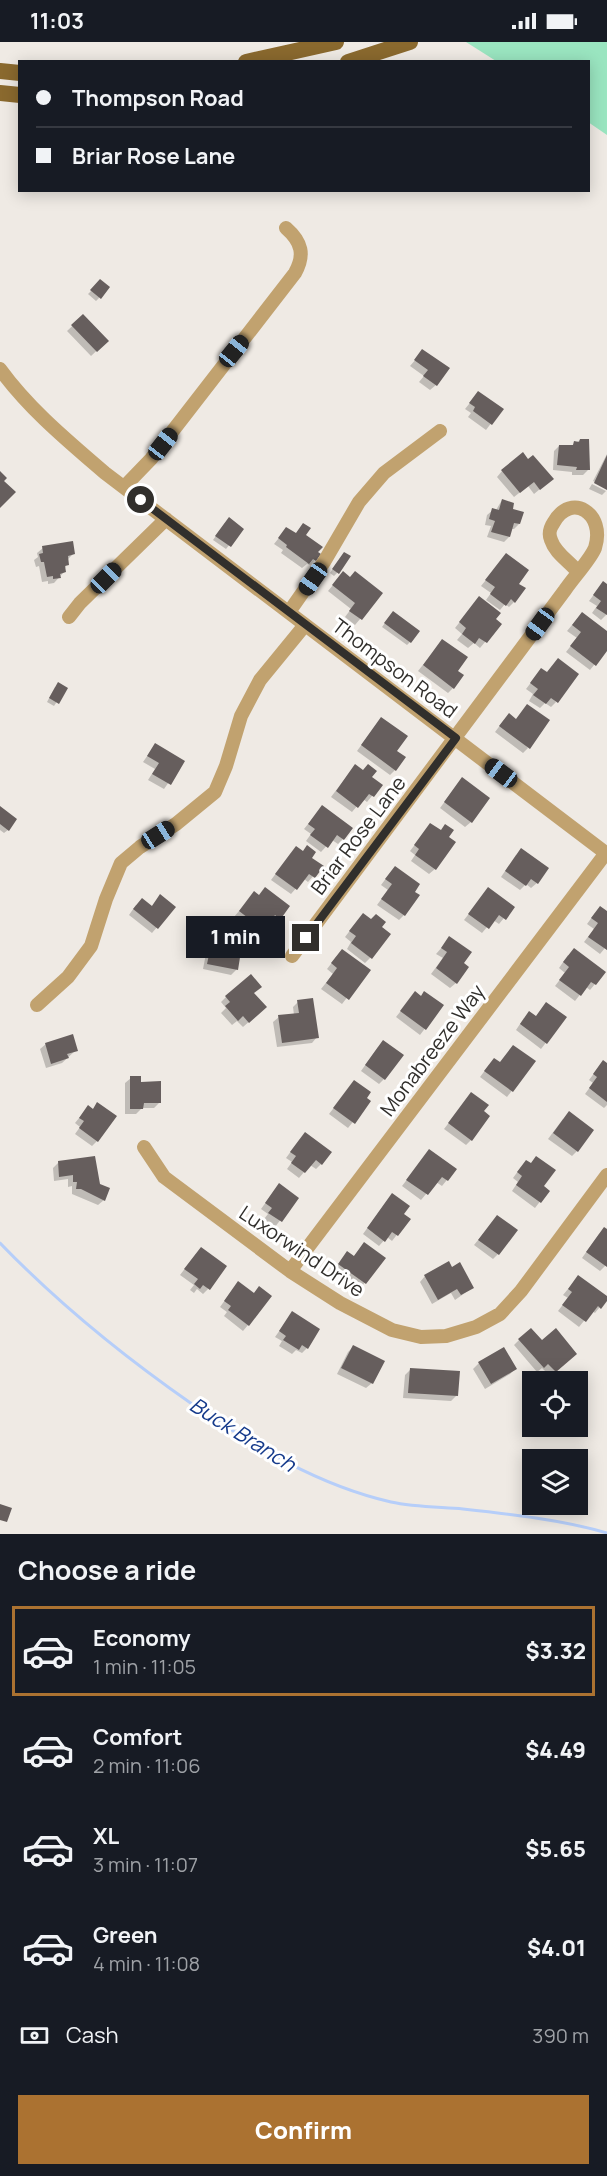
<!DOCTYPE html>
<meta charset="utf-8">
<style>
:root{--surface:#171b24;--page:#20242c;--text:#f1f3f6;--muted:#9ea1a6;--line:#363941;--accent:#ab7231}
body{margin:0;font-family:Manrope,sans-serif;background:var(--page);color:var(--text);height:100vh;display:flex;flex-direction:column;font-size:22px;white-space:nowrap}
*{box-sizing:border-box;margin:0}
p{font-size:20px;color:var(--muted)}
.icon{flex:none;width:33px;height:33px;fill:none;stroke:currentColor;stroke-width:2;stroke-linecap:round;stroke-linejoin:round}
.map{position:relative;height:1492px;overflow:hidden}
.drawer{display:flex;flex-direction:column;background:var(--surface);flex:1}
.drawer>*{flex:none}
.hud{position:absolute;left:18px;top:18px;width:572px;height:132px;border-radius:0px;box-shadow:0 3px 15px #0003;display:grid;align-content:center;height:132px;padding:0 18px;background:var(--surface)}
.fabs{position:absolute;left:522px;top:1329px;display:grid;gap:12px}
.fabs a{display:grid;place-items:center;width:66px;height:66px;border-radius:0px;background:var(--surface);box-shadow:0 3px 15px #0003;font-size:30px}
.end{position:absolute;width:27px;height:27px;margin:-14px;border:8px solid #312f2c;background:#fff;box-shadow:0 0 0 3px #fff}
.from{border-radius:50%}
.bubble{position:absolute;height:42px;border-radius:0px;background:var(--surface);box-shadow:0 3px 15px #0003;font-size:20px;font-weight:800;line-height:42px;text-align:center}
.car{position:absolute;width:18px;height:36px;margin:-18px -9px;border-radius:8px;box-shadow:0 0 4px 2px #0007;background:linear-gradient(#222 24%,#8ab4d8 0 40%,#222 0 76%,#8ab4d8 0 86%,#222 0)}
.hud b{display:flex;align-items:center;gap:21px;height:57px;font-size:22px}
.hud b+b{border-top:2px solid var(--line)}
.hud i{width:15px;height:15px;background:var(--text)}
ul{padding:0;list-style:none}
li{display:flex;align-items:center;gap:18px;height:90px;margin:0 12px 9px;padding:0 6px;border:3px solid transparent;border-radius:0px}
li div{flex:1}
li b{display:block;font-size:22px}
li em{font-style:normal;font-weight:800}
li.selected{border-color:var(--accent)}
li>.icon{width:54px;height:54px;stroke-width:1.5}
h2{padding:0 18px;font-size:27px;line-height:72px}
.pay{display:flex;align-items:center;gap:15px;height:66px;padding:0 18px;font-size:22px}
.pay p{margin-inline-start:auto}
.button{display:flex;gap:12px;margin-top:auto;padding:12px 18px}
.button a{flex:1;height:69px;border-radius:0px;background:var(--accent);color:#fff;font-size:24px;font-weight:800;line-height:69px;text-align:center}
.status{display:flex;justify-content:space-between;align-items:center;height:42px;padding:0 30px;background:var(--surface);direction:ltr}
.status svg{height:16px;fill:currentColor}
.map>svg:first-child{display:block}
</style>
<div class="status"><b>11:03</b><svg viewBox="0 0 49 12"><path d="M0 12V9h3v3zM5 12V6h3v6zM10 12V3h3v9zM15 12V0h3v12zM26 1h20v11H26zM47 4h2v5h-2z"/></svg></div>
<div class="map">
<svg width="607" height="1492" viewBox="0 0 607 1492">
<rect width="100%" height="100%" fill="#efeae4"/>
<path fill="#9ae5c0" d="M466 0H607V93L588 80V20L496 19Z"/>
<path fill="#0003" d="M101 239 99 256 96 259 88 252Z
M83 274 107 299 91 314 67 289Z
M423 309 436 343 430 348 419 340 424 334 410 324Z
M478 351 501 368 486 388 468 375 471 371 465 367Z
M580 398 588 428 583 433H572V430L553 428 554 409 559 404H571Z
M607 412V446L593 439Z
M502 429 546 442 534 452 528 444 514 455 497 435Z
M592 442 606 449 602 453 589 447Z
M502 458 511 468 519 482 514 487H511L509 495 504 500 487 495 491 484 485 483 487 473 493 468H496Z
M225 481 242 487 226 507 213 498Z
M286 487 295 493H304L316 510 315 518 310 523 307 522 302 526 281 511 283 508 274 502Z
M43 506 74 511 68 517 64 530 54 541 48 542V539L42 540 39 524 36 525 34 518 38 515 37 511Z
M506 513 517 542 514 560 509 565 505 562 500 568 486 558 491 551 481 544Z
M341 515 337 531 334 534 330 531Z
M338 537 381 552 355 583 345 575 351 567 328 549Z
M607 544V572L601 578 592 571 597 564 589 559 598 547Z
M474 562 500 582 480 606 474 601 468 606 457 598 462 592 455 586Z
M582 571 607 590V607L590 628 566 610 577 596 567 589Z
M390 574 410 600 407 603 382 585Z
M442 599 456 629 453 646 448 651 418 629Z
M536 634 556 660 551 665 545 661 540 666 529 659 533 652 526 647Z
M55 645 66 646 54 664 47 660Z
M504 678 528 706 523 711 495 690Z
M376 683 395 709V728L390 733 357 709Z
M155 703 183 720 164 747 148 738 155 727 143 720Z
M350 730 381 743 367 760 363 757 352 770 331 755Z
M457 743 471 780 465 785 440 766Z
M322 765 343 797 338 802 332 798 321 810 306 799 311 792 304 787Z
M0 766 8 788 4 791 0 788Z
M430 783 447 796 435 827 429 832 411 819 415 813 410 809Z
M291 811 310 816 322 824 308 840 304 837 291 852 271 838Z
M516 813 537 841 531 846 526 842 520 848 501 835Z
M390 831 404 873 399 878 377 863 388 848 381 843Z
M488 847 513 865 499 882 493 878 482 891 464 878Z
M254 851 279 877 274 882 269 878 257 892 234 875Z
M155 860 174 865 152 891 129 873 136 863 151 865Z
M595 871H607V908L605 906 600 912 584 900 594 887 587 882Z
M358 878 380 886 370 916 365 921 347 907 351 900 345 895Z
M231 884 239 893 247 909 242 915 239 914 236 928 231 933 203 927 209 896 215 890 225 892Z
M450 896 461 922 456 941 450 946 431 932 443 916 436 912Z
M568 913 595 942 590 948 586 945 575 959 555 944 565 931 559 926Z
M337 914 368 929 342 962 321 947 333 932 327 927Z
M415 951 442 964 420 993 396 975Z
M253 952 259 971 243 985 237 979 232 983 221 971 226 966 221 960 226 955Z
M298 960 317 995 312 1001 277 1005 273 980 279 975 294 973 293 965Z
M524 976H565L541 1007 516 988Z
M46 1002 76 1008 62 1021 46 1026 40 1007Z
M378 1005 384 1037 379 1042 361 1029Z
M534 1020 507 1055 480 1035 489 1023Z
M607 1023V1063L604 1066 585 1052 593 1041 589 1038 598 1026Z
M131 1036 139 1041 159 1061 154 1066H142L136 1072H125V1041Z
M354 1040 364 1056 369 1060 348 1086 329 1072Z
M471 1052 482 1070 471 1098 466 1103 444 1087Z
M98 1062 97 1099 92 1104 75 1092 80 1085 75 1081 88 1065 92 1068Z
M563 1077 577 1109 572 1114 548 1097Z
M300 1097 321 1122 316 1127 310 1123 299 1136 287 1127 292 1120 286 1116Z
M429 1109 455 1128 442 1144 436 1140 421 1158 402 1144Z
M58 1121 104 1158 98 1163 72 1152V1144L68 1145V1137L54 1139 53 1126Z
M521 1125 548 1149 535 1166 512 1149 518 1140 513 1136Z
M274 1149 297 1156 275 1185 264 1177 268 1172 261 1167Z
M387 1159 409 1177 392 1199 387 1195 379 1204 363 1192Z
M497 1175 498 1212 493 1217 474 1203Z
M607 1189V1222L600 1229 582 1216 599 1192Z
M364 1202 383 1216 360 1247 334 1228 347 1211 353 1215Z
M196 1212 208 1247 203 1252 197 1247 194 1251 190 1248 194 1243 180 1233Z
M425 1234 472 1246 455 1258 451 1251 432 1262 420 1240Z
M578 1235 607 1256 595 1271 592 1269 579 1285 558 1269 568 1256 563 1253Z
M259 1246 248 1283 243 1289 224 1274 227 1270 220 1265 233 1247 253 1252Z
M292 1271 307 1306 302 1311 296 1308 292 1312 279 1304 282 1299 275 1295Z
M519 1298 542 1300 570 1317 550 1334 542 1326 537 1330 514 1303Z
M353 1305 372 1341 366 1346 337 1332 348 1310Z
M504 1307 515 1327 510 1332 485 1347 473 1327 479 1321Z
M410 1328 457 1353 451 1359 403 1356 405 1333Z"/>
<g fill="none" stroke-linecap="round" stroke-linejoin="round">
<path stroke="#b6cef9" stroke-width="3" d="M0 1201C58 1261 123 1314 192 1362 254 1404 317 1443 391 1460 414 1465 440 1465 463 1467 509 1472 563 1478 607 1491"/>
</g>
<path fill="#665e5d" d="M100 237 110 245 101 257 90 248Z
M83 272 109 299 97 310 71 283Z
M422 307 450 326 437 344 423 334 428 328 414 318Z
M478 349 504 367 492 383 473 369 475 365 469 361Z
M580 397H589L590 428H576L577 425 557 423 559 403H573L574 399 579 400Z
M523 410 528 417 533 413 554 437 540 448 534 440 520 451 501 428Z
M607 413V448L594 441Z
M0 429 7 436 4 439 16 450 0 466Z
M502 457 514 461 513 467 524 470 520 482 514 481 510 495 491 490 495 479 489 477 492 466 499 468Z
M229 475 244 487 231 505 215 494Z
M303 481 311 486 306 493 323 505 318 510 321 512 316 519 313 517 309 522 286 505 287 503 278 496 286 485 296 491Z
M73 499 75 512 68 514 69 523 65 524 66 530 60 532 61 536 53 537V534L47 535 44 520H41L39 512 43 511 42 504Z
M344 510 351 514 339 532 332 527Z
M506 511 529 528 519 542 526 546 515 561 511 557 506 564 490 552 495 545 485 538Z
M343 529 350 535 355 529 383 551 362 578 349 569 355 561 332 543Z
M603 539 607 542V573L596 566 601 559 593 553Z
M479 554 501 571 496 577 502 582 487 601 479 596 475 602 462 592 466 586 459 580Z
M393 569 420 589 411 601 384 581Z
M582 570 607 589V609L596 624 570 604 581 590 572 583Z
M442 597 468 615 458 629 464 633 454 647 423 623Z
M558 616 579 632 558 661 551 656 546 662 533 653 538 647 530 641 541 626 547 630Z
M58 640 68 646 59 662 49 656Z
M527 662 550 678 530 707 499 684 509 671 516 677Z
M381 675 408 694 397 709 406 715 396 729 361 703Z
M155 701 185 719 171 743 152 732 159 721 147 714Z
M355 722 363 728 368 722 377 729 372 735 383 743 374 755 369 752 358 766 336 749Z
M462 735 490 756 472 781 444 760Z
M322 763 353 786 344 798 337 793 328 806 310 793 315 787 308 782Z
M0 764 17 777 9 789 0 782Z
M430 781 441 788 445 782 454 788 449 795 456 800 436 828 415 813 419 807 414 803Z
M307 803 316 810 312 816 324 824 315 836 309 832 297 848 275 832 296 804 303 809Z
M521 806 549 826 538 842 531 837 526 844 505 829Z
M395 824 420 842 415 850 420 853 405 874 381 857 392 842 385 837Z
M265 845 290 864 280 878 275 873 264 888 239 869 254 849 259 853Z
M488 845 515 865 506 878 499 873 489 887 468 872Z
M160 852 176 865 158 887 133 867 142 856 152 864Z
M600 864 607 869V908L588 895 598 881 591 876Z
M363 871 371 877 376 872 386 880 382 885 391 892 372 917 351 901 356 894 349 889Z
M230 883 242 885 240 892 252 894 249 910 241 909 238 928 207 922 214 889 228 891Z
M449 894 472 910 464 921 469 925 457 942 436 926 447 910 441 906Z
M574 906 606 930 596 943 591 940 581 954 559 938 569 925 563 920Z
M342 907 371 928 349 958 326 941 337 926 331 921Z
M251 932 262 945 254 951 267 965 249 981 243 974 238 979 225 964 230 960 225 954Z
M415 949 421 954 424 949 444 963 426 988 400 969Z
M313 956 319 996 282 1001 278 973 299 971 297 958Z
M546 960 567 975 547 1002 520 982 529 969 536 974Z
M73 992 78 1009 67 1012 69 1016 51 1022 45 1001Z
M383 998 404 1013 385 1038 365 1023Z
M513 1003 536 1019 513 1050 484 1029 494 1016 500 1020Z
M603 1018 607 1021V1060L589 1046 597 1035 593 1032Z
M130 1034H141V1040L161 1039V1061H144L143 1067H130Z
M354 1038 371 1050 367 1056 371 1059 355 1082 333 1066Z
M471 1050 489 1063 484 1069 490 1074 472 1099 448 1081Z
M97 1060 117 1074 98 1100 79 1086 84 1079 79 1076 88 1063 93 1067Z
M569 1069 594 1088 578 1110 553 1091Z
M305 1090 332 1110 322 1123 316 1118 305 1131 291 1121 296 1114 290 1110Z
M429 1107 457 1127 448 1139 442 1135 428 1153 406 1138Z
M95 1114 100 1142 110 1146 105 1159 81 1147H76L77 1140H73V1133L59 1135 58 1119Z
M536 1114 556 1128 544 1144 550 1149 541 1161 516 1143 522 1134 517 1130 526 1118 531 1121Z
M279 1141 299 1156 282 1180 268 1171 272 1166 265 1161Z
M392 1151 410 1164 404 1172 411 1177 398 1194 392 1190 385 1200 367 1186Z
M497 1173 518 1188 499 1213 478 1198Z
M604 1185 607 1187V1225L586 1210Z
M364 1200 386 1216 366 1242 338 1222 347 1209 354 1214Z
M201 1205 227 1224 210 1248 203 1243 200 1247 194 1242 198 1237 184 1227Z
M449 1219 452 1225 460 1220 474 1246 461 1253 457 1247 438 1258 424 1233Z
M578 1233 607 1254V1259L601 1267 598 1264 586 1280 562 1263 572 1250 568 1247Z
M238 1239 254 1251 259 1244 272 1254 249 1284 228 1268 231 1264 224 1259Z
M292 1269 320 1287 308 1307 302 1303 299 1308 283 1298 286 1294 279 1289Z
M531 1286 542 1298 556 1286 577 1312 556 1330 548 1322 544 1326 518 1297Z
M353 1303 385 1319 373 1342 341 1326Z
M504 1305 517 1327 491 1342 478 1320Z
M410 1326 460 1329 458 1354 408 1351Z
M0 1462 12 1466 7 1480 0 1478Z"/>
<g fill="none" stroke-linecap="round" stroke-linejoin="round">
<path stroke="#c1a26f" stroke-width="14" d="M0 327C29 367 68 399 105 431L607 812
M124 445 151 417 295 231C305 213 302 200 286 186
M289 570 324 520 359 460 384 431 440 389
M69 575 80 561 166 477
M292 914 565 548C573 536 590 518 595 506 606 471 571 450 554 480 550 486 548 491 551 498 555 511 569 519 578 530
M37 963 68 935 91 904 106 857 121 821 140 805 176 782 215 750 226 724 241 674 260 638 305 583
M144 1105 164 1135 290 1229 340 1261 392 1288 421 1295 446 1294 476 1285 500 1272 521 1249 607 1133
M290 1229 606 811"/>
<path stroke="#8a692e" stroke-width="16" d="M246 20 336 0
M348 20 410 0
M0 29 20 31
M0 51 20 53"/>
</g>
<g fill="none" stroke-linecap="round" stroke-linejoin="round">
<path stroke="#312f2c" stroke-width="8" d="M141 458 456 696 306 896"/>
</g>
<g text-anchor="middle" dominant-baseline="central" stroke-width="6" stroke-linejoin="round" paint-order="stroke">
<g font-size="20" fill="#312f2c" stroke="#fff">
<text transform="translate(395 626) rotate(37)">Thompson Road</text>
<text transform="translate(358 793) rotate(-53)">Briar Rose Lane</text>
<text transform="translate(432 1008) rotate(-53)">Monabreeze Way</text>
<text transform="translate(302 1209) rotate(34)">Luxorwind Drive</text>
</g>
<g font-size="21" font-style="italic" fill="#153a8b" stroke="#fff">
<text transform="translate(243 1392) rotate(32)">Buck Branch</text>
</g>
</g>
</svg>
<div class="fabs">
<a><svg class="icon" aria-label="locate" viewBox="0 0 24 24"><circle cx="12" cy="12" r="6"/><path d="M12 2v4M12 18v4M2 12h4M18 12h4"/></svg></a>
<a><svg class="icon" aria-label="layers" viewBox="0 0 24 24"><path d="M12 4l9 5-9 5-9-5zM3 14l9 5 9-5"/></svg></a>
</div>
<i class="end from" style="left:141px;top:458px"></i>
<i class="end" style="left:306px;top:896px"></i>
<div class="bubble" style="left:186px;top:874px;width:99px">1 min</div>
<i class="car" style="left:234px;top:309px;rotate:39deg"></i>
<i class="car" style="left:163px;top:402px;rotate:38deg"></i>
<i class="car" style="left:106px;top:536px;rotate:45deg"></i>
<i class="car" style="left:313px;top:537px;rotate:215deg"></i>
<i class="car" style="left:540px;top:582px;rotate:216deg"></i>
<i class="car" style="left:501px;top:731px;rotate:307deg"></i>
<i class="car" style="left:158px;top:793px;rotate:58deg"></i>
<div class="hud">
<b><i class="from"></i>Thompson Road</b>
<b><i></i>Briar Rose Lane</b>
</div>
</div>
<section class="drawer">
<h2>Choose a ride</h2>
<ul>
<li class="selected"><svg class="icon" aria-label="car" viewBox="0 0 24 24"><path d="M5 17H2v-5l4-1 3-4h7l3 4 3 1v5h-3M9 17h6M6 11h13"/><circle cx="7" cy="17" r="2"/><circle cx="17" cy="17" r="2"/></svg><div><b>Economy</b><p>1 min · 11:05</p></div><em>$3.32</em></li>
<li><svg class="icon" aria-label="car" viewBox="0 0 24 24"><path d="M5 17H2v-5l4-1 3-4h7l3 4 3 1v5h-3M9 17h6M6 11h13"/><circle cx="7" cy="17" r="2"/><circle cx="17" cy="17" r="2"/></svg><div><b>Comfort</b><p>2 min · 11:06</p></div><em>$4.49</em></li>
<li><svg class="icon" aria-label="car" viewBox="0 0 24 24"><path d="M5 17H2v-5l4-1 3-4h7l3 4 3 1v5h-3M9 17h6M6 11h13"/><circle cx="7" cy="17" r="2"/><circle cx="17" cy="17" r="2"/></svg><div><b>XL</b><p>3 min · 11:07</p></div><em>$5.65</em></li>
<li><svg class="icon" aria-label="car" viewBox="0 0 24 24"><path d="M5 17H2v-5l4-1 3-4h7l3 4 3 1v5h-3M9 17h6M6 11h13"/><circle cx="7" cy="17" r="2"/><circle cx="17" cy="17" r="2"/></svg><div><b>Green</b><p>4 min · 11:08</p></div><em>$4.01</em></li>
</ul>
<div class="pay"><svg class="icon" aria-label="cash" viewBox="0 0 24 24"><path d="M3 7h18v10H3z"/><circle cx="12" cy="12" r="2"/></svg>Cash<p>390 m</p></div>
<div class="button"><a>Confirm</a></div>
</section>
